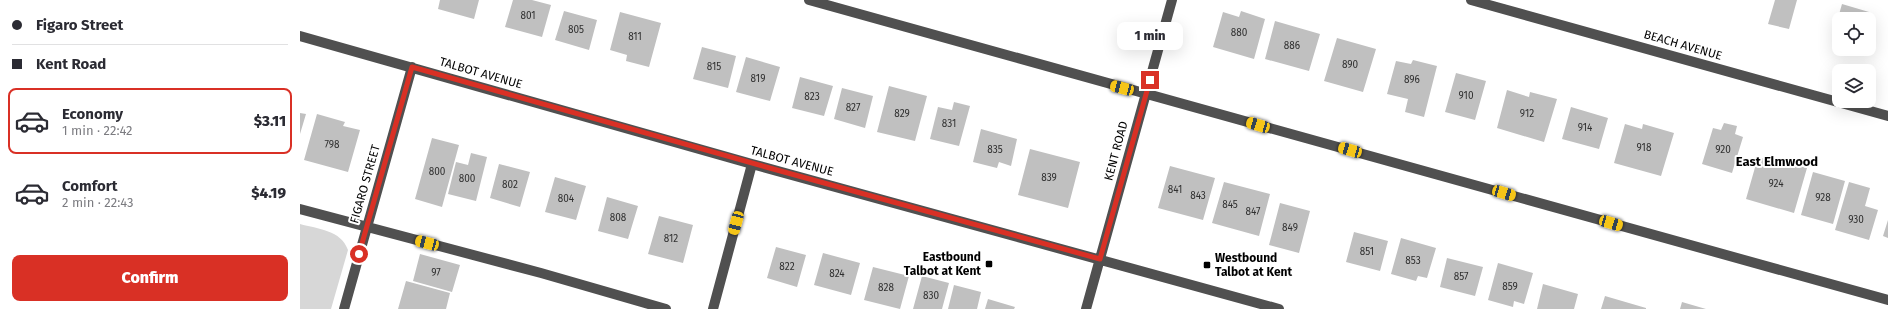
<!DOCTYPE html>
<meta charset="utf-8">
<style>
:root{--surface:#fff;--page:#f2f2f3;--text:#2b2b33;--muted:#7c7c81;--line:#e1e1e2;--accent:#d93025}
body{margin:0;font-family:"Fira Sans",sans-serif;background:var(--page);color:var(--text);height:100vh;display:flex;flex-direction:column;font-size:15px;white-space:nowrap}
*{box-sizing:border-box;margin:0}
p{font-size:13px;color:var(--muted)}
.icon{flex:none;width:22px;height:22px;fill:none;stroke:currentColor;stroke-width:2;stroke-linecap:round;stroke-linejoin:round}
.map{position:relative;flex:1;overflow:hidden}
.side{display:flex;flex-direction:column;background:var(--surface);width:300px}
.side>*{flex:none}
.guide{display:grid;align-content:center;height:88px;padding:0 12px;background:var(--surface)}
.fabs{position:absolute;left:1532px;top:12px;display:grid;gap:8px}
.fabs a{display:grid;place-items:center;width:44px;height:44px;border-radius:8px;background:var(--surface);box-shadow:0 4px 16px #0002;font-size:20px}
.end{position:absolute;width:18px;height:18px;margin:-9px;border:5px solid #d93025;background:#fff;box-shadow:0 0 0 2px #fff}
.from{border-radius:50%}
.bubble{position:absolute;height:28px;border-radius:8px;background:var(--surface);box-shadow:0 4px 16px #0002;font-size:13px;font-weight:800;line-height:28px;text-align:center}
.car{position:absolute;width:12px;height:24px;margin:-12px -6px;border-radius:5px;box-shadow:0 0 3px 1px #0007;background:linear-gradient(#f5c518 24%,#345 0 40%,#f5c518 0 76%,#345 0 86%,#f5c518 0)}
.guide b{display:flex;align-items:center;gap:14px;height:38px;font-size:15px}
.guide b+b{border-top:1px solid var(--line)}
.guide i{width:10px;height:10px;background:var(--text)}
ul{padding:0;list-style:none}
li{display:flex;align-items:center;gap:12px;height:66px;margin:0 8px 6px;padding:0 4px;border:2px solid transparent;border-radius:8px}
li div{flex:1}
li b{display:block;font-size:15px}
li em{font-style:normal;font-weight:800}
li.on{border-color:var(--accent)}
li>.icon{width:36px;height:36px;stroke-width:1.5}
.cta{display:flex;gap:8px;margin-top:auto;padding:8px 12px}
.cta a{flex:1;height:46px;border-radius:8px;background:var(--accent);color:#fff;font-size:16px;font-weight:800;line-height:46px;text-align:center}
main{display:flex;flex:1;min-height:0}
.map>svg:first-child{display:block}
</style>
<main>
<section class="side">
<div class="guide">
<b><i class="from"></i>Figaro Street</b>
<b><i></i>Kent Road</b>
</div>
<ul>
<li class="on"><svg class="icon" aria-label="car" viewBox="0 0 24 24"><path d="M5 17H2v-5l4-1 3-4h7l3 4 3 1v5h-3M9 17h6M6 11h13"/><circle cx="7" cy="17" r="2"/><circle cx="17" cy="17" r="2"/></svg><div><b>Economy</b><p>1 min · 22:42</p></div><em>$3.11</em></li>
<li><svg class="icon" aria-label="car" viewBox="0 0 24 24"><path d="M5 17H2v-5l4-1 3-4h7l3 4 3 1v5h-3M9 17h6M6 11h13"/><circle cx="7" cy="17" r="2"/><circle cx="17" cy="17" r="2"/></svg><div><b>Comfort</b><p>2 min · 22:43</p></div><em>$4.19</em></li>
</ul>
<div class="cta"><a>Confirm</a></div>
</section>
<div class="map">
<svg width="1588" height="309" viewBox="0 0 1588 309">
<rect width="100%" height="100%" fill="#fff"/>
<path fill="#d7d7d7" d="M0 224C18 229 41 230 48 250L31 309H0Z"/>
<path fill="#c0c0c0" d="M140 0H179L174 19 138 9Z
M213 0H232L251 5 242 37 205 27Z
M1475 0H1497L1489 29 1468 24Z
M1542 4 1569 12 1567 19H1539V41L1532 39Z
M264 11 297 20 289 50 255 40Z
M941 11 965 19 954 59 913 47 923 12 939 17Z
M320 12 361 23 349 67 326 61 327 55 310 50Z
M975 21 1020 34 1009 71 965 59Z
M1037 38 1076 49 1063 92 1024 81Z
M402 47 436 56 428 88 393 79Z
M446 57 480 67 470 101 436 92Z
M1113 60 1137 66 1124 117 1105 112 1108 99 1087 94 1096 61 1111 64Z
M1156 73 1186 81 1175 120 1145 112Z
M500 77 533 86 524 116 492 108Z
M589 86 627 96 615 141 577 132Z
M542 88 573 96 565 128 534 119Z
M1207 90 1229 97 1230 92 1257 99 1244 142 1197 128Z
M654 102 670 106 659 146 630 139 638 107 652 110Z
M1271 107 1308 118 1299 149 1262 139Z
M0 113 6 114 0 134Z
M17 114 45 122 43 126 60 130 48 172 4 160Z
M1424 123 1437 126 1435 134 1443 137 1432 173 1402 164 1413 128 1421 130Z
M1325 124 1342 129 1343 124 1374 133 1361 176 1314 163Z
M681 129 717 139 711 166 699 162 697 168 673 162Z
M132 138 159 145 142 207 115 199Z
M730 149 780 162 768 208 718 195Z
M171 153 187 157 176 201 148 194 156 162 168 165Z
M1458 157 1475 162 1476 159 1507 168 1494 213 1446 199Z
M199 164 230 172 220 207 190 198Z
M870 166 915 178 903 220 858 208Z
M1513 172 1545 181 1533 224 1501 215Z
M255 177 286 186 276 220 245 212Z
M924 182 970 194 959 236 912 223Z
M1549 182 1570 188 1565 206 1578 210 1569 240 1535 230Z
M307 197 338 206 328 239 298 231Z
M980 203 1010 211 999 253 969 245Z
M359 216 393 225 383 263 348 254Z
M1588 220V238L1583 236Z
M1054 232 1088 241 1080 271 1046 262Z
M1101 238 1136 248 1127 278 1118 276 1116 281 1091 274Z
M476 247 506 255 497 287 467 278Z
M523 253 560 263 551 295 514 285Z
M120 254 160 265 152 292 113 281Z
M1147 258 1183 267 1175 296 1140 287Z
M1198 263 1233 273 1224 304 1214 301 1213 307 1188 300Z
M573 267 609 276 600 309 564 300Z
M622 276 649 283 642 309H613Z
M106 281 150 293 146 309H98Z
M1243 284 1278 294 1274 309H1237Z
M654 285 681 292 677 309H648Z
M1305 296 1346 308V309H1301Z
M688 299 715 307 714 309H685Z
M1382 302 1406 309H1380Z"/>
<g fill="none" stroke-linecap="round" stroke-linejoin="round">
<path stroke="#505050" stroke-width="10" d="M509 0 1588 300
M1171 0 1588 116
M0 36 452 164 979 309
M0 209 241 273 366 309
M44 309 112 67
M413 309 452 164
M786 309 872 0"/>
</g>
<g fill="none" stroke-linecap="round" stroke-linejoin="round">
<path stroke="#d93025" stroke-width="5" d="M59 254 112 67 466 167 800 259 850 80"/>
</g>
<g fill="#000" stroke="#fff" stroke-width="1.5">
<rect x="685" y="260" width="8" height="8" rx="2"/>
<rect x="903" y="261" width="8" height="8" rx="2"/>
</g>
<g text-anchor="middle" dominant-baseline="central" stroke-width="4" stroke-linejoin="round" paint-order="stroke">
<g font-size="10" fill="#303030">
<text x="228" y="16">801</text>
<text x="276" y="30">805</text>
<text x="939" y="33">880</text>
<text x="335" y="37">811</text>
<text x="992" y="46">886</text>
<text x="1050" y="65">890</text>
<text x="414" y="67">815</text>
<text x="458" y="79">819</text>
<text x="1112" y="80">896</text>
<text x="1166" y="96">910</text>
<text x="512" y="97">823</text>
<text x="553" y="108">827</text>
<text x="602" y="114">829</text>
<text x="1227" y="114">912</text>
<text x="649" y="124">831</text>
<text x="1285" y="128">914</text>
<text x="32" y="145">798</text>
<text x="1344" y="148">918</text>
<text x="695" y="150">835</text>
<text x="1423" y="150">920</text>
<text x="137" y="172">800</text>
<text x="749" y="178">839</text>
<text x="167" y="179">800</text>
<text x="1476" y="184">924</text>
<text x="210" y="185">802</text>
<text x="875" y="190">841</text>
<text x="898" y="196">843</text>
<text x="1523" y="198">928</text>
<text x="266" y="199">804</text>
<text x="930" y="205">845</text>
<text x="953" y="212">847</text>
<text x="318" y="218">808</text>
<text x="1556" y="220">930</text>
<text x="990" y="228">849</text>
<text x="371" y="239">812</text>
<text x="1067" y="252">851</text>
<text x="1113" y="261">853</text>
<text x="487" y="267">822</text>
<text x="136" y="273">97</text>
<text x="537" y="274">824</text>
<text x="1161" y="277">857</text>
<text x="1210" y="287">859</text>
<text x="586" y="288">828</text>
<text x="631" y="296">830</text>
</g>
<g font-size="12" fill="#000" stroke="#fff">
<text transform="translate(1383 45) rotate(16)">BEACH AVENUE</text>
<text transform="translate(181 73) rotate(16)">TALBOT AVENUE</text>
<text transform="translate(816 151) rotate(-75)">KENT ROAD</text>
<text transform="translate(492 161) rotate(15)">TALBOT AVENUE</text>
<text transform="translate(65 184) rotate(-74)">FIGARO STREET</text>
</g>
<g font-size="12" font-weight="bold" fill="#000" stroke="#fff" text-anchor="end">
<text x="681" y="257">Eastbound<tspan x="681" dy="14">Talbot at Kent</tspan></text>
<text x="915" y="258" text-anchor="start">Westbound<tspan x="915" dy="14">Talbot at Kent</tspan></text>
</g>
<g font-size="13" font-weight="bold" fill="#000" stroke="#fff">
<text x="1477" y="161">East Elmwood</text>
</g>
</g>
</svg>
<div class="fabs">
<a><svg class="icon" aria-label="locate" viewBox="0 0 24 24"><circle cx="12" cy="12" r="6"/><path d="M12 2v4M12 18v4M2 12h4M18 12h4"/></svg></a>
<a><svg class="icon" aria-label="layers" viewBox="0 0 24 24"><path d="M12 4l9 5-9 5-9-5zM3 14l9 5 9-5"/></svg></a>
</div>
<i class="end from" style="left:59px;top:254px"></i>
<i class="end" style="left:850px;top:80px"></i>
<div class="bubble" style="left:817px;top:22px;width:66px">1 min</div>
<i class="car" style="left:822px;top:88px;rotate:285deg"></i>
<i class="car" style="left:958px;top:125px;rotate:286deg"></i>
<i class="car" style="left:1050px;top:150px;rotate:286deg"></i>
<i class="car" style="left:1204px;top:193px;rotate:106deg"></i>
<i class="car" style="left:436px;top:223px;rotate:195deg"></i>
<i class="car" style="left:1311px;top:223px;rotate:106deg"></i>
<i class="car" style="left:127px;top:243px;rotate:285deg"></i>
</div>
</main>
